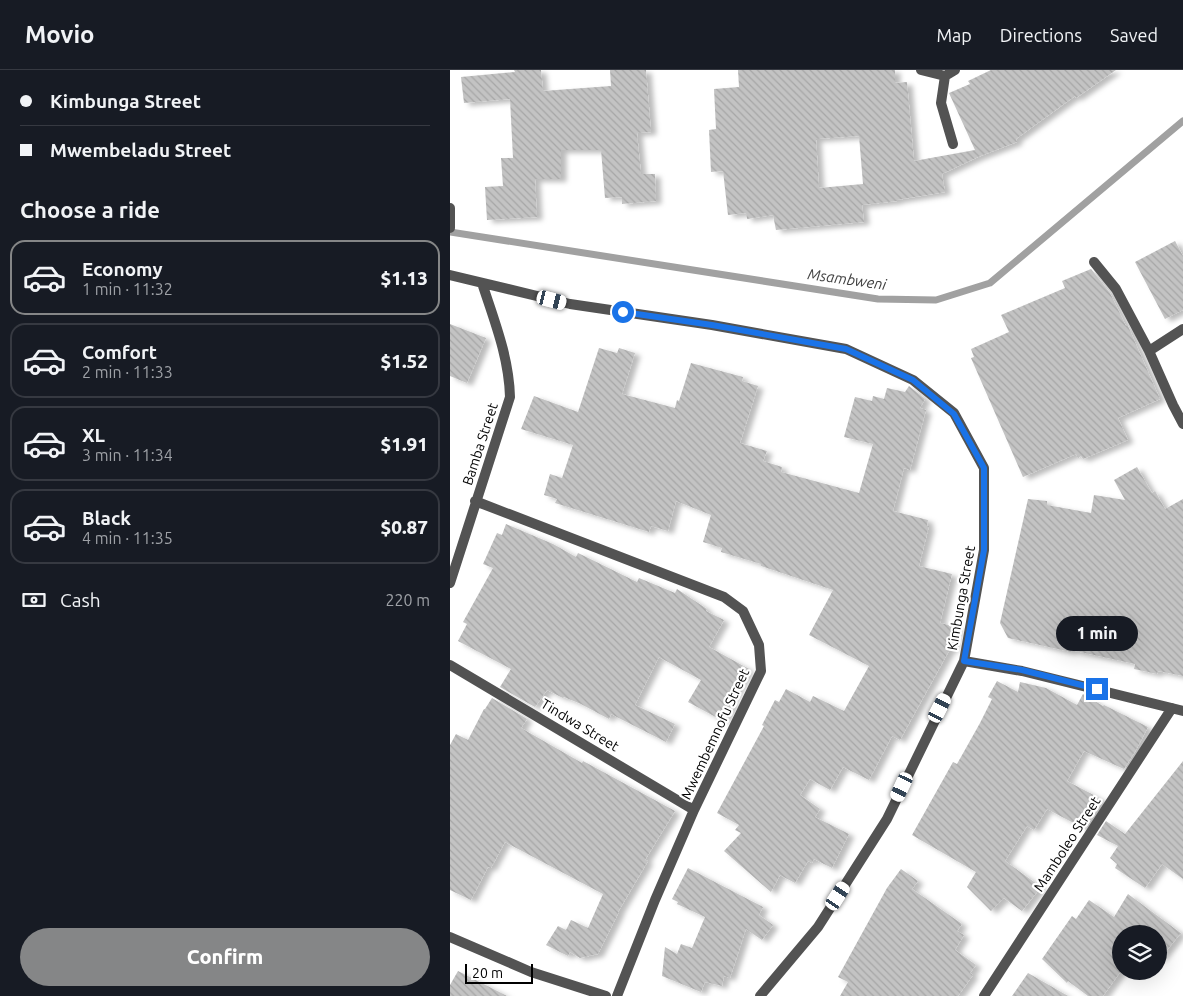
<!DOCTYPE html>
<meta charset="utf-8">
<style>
:root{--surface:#171b24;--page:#242831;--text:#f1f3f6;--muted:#9ea1a6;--line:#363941;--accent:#858687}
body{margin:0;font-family:Ubuntu,sans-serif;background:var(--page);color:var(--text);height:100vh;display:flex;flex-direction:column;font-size:19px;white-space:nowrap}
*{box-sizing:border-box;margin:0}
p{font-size:16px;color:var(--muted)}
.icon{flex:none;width:28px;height:28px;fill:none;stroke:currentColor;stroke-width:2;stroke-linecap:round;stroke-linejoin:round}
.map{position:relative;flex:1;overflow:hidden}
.drawer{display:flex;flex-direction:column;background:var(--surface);width:450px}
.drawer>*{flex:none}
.top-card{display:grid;align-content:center;height:110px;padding:0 20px;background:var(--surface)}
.controls{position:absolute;left:662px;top:855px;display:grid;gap:10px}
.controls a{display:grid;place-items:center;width:55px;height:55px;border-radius:50%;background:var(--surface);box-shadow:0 5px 20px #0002;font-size:25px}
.scale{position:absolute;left:15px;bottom:12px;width:68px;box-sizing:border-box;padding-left:5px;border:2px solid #000;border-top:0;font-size:14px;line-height:18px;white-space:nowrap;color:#000;-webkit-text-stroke:4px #fff;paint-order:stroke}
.end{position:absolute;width:22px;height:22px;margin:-11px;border:6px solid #1a73e8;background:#fff;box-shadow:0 0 0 2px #fff}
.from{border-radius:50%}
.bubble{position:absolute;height:35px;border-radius:18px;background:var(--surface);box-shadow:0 5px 20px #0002;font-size:16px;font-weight:800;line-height:35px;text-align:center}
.car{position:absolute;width:15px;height:30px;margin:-15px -8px;border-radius:6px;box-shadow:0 0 4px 1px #0007;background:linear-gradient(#fff 24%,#345 0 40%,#fff 0 76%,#345 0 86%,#fff 0)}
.top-card b{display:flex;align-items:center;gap:18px;height:48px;font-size:19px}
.top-card b+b{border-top:1px solid var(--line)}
.top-card i{width:12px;height:12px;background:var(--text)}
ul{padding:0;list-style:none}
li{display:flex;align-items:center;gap:15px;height:75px;margin:0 10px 8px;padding:0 10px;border:2px solid var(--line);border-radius:15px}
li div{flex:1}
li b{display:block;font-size:19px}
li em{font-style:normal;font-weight:800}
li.selected{border-color:var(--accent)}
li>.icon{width:45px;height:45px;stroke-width:1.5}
h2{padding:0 20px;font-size:22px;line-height:60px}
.pay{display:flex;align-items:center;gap:12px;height:55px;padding:0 20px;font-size:19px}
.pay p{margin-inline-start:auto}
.cta{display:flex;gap:10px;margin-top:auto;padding:10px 20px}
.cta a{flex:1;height:58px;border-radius:30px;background:var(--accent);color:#fff;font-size:20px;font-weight:800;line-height:58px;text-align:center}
header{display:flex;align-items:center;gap:30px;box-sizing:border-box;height:70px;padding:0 25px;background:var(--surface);border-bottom:1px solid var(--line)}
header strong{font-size:24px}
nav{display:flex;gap:28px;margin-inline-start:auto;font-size:18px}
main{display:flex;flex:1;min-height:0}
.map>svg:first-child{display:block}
</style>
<header>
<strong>Movio</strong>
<nav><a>Map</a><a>Directions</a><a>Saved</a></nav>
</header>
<main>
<section class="drawer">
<div class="top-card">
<b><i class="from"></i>Kimbunga Street</b>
<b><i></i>Mwembeladu Street</b>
</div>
<h2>Choose a ride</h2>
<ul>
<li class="selected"><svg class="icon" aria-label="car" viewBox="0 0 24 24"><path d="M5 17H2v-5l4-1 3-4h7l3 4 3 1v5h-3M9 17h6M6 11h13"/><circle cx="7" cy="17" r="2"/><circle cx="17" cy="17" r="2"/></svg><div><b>Economy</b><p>1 min · 11:32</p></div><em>$1.13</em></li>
<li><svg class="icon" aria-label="car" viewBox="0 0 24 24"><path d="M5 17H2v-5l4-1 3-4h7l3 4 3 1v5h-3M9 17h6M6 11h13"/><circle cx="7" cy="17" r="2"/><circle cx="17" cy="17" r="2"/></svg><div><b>Comfort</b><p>2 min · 11:33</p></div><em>$1.52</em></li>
<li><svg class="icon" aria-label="car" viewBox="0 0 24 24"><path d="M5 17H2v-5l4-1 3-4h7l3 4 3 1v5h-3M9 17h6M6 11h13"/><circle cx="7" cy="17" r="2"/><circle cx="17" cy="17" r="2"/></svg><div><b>XL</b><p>3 min · 11:34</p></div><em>$1.91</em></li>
<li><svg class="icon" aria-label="car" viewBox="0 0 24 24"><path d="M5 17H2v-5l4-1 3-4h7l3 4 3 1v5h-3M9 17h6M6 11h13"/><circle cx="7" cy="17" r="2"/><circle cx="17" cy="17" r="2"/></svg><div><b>Black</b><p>4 min · 11:35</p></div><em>$0.87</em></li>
</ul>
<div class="pay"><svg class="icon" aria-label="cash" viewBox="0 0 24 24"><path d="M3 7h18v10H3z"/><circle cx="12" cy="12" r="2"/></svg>Cash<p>220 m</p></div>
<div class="cta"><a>Confirm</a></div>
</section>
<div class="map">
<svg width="733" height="926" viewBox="0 0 733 926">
<defs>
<pattern id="building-back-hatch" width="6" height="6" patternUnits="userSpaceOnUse" patternTransform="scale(1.25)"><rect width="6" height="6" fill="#c3c3c3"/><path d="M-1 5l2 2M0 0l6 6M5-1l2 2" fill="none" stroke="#a6a6a6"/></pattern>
<filter id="shadow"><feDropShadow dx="5.5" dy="3" stdDeviation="2.5" flood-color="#0004"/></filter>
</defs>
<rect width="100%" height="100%" fill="#fff"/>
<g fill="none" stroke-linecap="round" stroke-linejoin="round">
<path stroke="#a1a1a1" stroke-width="7" d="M0 162 428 229 486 230 540 213 733 51"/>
</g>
<path fill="url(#building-back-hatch)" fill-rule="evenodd" filter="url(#shadow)" d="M64 0H91L93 21 161 16 160 0H196L201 62 187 63 191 104H205L206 131 172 134V127L155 128 151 80H111V109H85L87 147 37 150 35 117 53 116 51 88H63L60 29 14 33 11 7 65 2Z
M288 0H445V13L457 12 464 91 525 80 499 23 520 14 518 11 541 0H666L626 28 625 26 566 69 567 72 528 87 492 104 495 122 447 130V131L412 135 414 152 326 160 323 145 297 149 296 143 278 145 273 101 261 102 259 60 266 59 264 19 289 17ZM409 66 413 114 369 118 366 69Z
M725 171 733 186V240L715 249 685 192Z
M641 199 660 223 676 256H678L710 329 668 348 678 370 633 389 631 386 628 388 626 384 573 407 521 288 524 287 521 279 559 262 551 245 615 218 612 211Z
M0 254 36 268 17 313 0 306Z
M149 278 167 283 169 278 185 283 172 324 225 338 227 330 229 331 241 293 293 307 292 311 308 316 290 373 317 381 313 391 332 397 331 402 409 423 423 374 394 367 405 327 422 331 423 326 434 329 437 318 455 322 459 316 475 329 470 338 476 340 460 400 454 398 443 441 478 450 477 456H479L469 496 502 504 490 553 508 557 502 580 500 579 450 670 442 666 419 710 393 697 380 720 360 709 350 725 370 739 365 747 399 764 382 798 364 789 362 793 358 791 345 813 330 805 321 822 274 781 291 763 285 760 289 755 267 743 314 656 312 655 325 630 329 632 336 619 360 632 363 626 394 641 419 596 359 565 383 520 311 496V494L271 482 272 478 253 472 261 445 226 431 218 461 201 456 199 462 105 433 107 429 94 425 100 404 112 408 123 375 71 359 84 326 128 342Z
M687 397 702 423 705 421 715 439 733 429V606L708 601 707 604 684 599 685 594 621 580V582L558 568 550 553 578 429 597 431V435L641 443 644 425 675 430 664 410Z
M56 454 103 474 126 487 128 483 187 512 189 508 225 523 227 519 257 539 256 541 274 550 259 577 299 599 281 632 283 633 273 651 238 632 251 610 209 587 185 635 225 654 216 672 161 644 159 649 131 634 114 627 113 628 97 620 85 637 50 617 61 599 8 571 17 554 13 552 43 498 33 494 47 463 52 465Z
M547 611 568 622 570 612 596 618 627 635 633 624 653 636 654 635 698 657 686 680 674 699 634 681 617 711 653 730 635 759 597 739 584 760 577 756 555 791 591 817 572 841 554 828 541 841 517 817 526 802 462 765 503 692 507 694 530 653 542 629 538 627Z
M42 628 77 649 71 658 132 693 133 691 225 741 195 790 198 791 168 842H169L148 884 130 888 120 882 118 886 96 875 108 856 116 860 121 850 138 858 153 824 55 772 41 798 38 797 21 830 0 820V675L6 664 18 670 34 639H35Z
M733 691V809L712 794 695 818 665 798 667 794 660 788 668 776 647 765 656 751 675 764Z
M238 798 313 837 309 845 323 855 312 870 296 859 280 908 274 906 272 916 255 912 251 922 212 906 215 877 227 884 231 874 242 878 255 847 227 834 228 832 222 829Z
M451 799 468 811 462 819 512 854 507 861 514 865 505 880 526 895 520 903 523 905 508 926H390L398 912 388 907 437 818Z
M678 824 732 864H730L709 890V864H671V901L653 926H638L618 911 617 913 592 889 622 846 626 849 639 830 664 847Z
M8 901 57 926H0V915Z
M578 903 618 926H562Z"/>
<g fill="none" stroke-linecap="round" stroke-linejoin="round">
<path stroke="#535353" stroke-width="10" d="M471 0 495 6
M503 74 491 33 495 6 505 0
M0 138V158
M644 192 666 219 699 281 723 335 733 354
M0 205 120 234 262 255 396 279 463 310 504 343 534 398V480L514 591 437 749 368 857 310 926
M699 281 733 259
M25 431 274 527 293 541 309 575 311 601 244 740 205 830 167 926
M0 513 60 327C59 287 44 250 32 213
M514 591 572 601 733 641
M0 595 244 740
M0 867 81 902 156 926
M534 926 722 638"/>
</g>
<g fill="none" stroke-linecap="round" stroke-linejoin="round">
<path stroke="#1a73e8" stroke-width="6" d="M173 242 262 255 396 279 463 310 504 344 534 398V480L514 591 572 600 647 619"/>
</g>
<g text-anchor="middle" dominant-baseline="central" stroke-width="4.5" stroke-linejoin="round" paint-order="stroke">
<g font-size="14" fill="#000" stroke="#fff">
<text transform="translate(30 374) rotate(-72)">Bamba Street</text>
<text transform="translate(511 528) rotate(-80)">Kimbunga Street</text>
<text transform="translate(130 655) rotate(31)">Tindwa Street</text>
<text transform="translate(265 664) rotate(-65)">Mwembemnofu Street</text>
<text transform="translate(617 774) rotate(-57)">Mamboleo Street</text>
</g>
<g font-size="15" font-style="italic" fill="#424242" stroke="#fff">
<text transform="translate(397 209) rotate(8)">Msambweni</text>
</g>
</g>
</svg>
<div class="controls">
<a><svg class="icon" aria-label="layers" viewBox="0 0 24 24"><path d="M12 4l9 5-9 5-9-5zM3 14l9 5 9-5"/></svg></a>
</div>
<div class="scale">20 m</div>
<i class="end from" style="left:173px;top:242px"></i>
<i class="end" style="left:647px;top:619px"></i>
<div class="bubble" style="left:606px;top:546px;width:82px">1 min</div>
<i class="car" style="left:102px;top:230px;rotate:104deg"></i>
<i class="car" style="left:490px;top:638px;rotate:27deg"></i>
<i class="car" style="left:452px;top:717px;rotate:205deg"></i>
<i class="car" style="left:388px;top:826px;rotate:33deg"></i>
</div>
</main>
